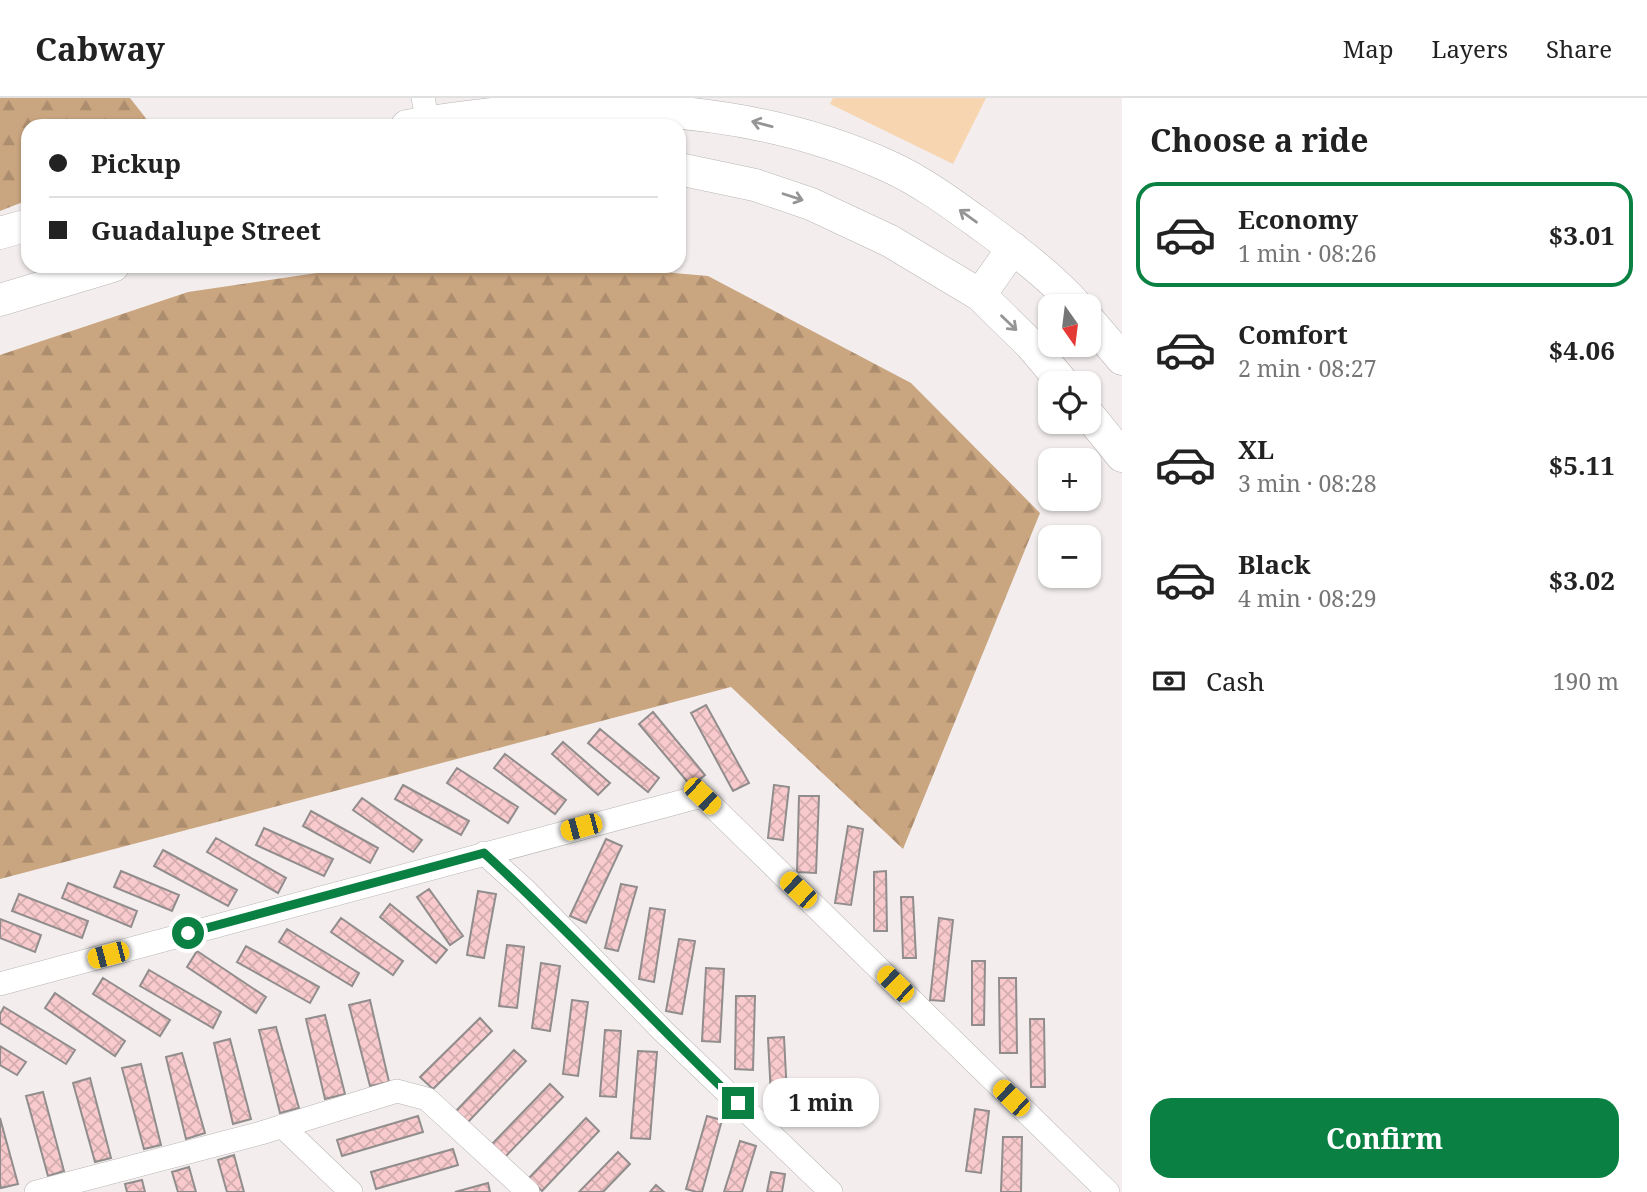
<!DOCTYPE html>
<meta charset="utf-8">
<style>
:root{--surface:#fff;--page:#f2f2f2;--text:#222;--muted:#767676;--line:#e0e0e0;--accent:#0b8043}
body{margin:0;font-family:"Noto Serif",serif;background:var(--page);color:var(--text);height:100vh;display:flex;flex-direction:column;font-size:26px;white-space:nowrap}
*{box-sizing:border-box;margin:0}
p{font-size:23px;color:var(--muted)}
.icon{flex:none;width:38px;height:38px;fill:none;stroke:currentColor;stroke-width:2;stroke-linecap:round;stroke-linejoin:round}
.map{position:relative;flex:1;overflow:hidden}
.side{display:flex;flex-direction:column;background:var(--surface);width:525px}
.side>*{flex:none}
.guide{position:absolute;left:21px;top:21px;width:665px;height:154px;border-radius:21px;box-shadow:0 2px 5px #0004;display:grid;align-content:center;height:154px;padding:0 28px;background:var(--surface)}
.needle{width:46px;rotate:166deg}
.fabs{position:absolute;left:1038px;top:196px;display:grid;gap:14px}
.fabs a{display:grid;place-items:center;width:63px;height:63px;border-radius:14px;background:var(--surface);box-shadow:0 2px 5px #0004;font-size:35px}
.end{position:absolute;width:32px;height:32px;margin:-16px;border:9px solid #0b8043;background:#fff;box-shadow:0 0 0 4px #fff}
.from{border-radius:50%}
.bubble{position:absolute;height:49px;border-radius:21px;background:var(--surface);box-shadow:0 2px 5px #0004;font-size:23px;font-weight:700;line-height:49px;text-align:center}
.car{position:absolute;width:21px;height:42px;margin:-21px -10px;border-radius:9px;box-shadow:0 0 5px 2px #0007;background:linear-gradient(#f5c518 24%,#345 0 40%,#f5c518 0 76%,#345 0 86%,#f5c518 0)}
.guide b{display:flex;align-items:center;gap:24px;height:66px;font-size:26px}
.guide b+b{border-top:2px solid var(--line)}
.guide i{width:18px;height:18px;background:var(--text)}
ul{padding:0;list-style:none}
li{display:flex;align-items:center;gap:21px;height:105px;margin:0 14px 10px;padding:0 14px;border:4px solid transparent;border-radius:21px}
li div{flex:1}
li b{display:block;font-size:26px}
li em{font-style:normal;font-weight:700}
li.current{border-color:var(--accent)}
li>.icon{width:63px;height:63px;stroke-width:1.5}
h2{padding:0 28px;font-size:32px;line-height:84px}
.pay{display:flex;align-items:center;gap:18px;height:77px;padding:0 28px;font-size:26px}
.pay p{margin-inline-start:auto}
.button{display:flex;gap:14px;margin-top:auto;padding:14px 28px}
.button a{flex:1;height:80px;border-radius:21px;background:var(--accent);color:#fff;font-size:28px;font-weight:700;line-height:80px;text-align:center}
header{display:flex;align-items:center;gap:42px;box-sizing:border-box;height:98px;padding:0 35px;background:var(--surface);border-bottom:2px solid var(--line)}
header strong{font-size:33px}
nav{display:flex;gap:38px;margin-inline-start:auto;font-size:24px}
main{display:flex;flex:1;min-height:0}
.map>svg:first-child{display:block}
</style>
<header>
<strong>Cabway</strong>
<nav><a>Map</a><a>Layers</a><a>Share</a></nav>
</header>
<main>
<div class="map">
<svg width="1122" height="1094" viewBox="0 0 1122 1094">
<defs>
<pattern id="forest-firs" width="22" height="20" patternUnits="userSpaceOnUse" patternTransform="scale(1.75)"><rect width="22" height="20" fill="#c9a580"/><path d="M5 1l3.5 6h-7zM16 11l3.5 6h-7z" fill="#ac8d6e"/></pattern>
<pattern id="building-cross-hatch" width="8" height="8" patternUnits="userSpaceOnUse" patternTransform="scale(1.75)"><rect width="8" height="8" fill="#f8cacd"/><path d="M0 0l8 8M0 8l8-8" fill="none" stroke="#d4adaf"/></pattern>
</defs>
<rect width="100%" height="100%" fill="#f3eeed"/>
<path fill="#f7d5b1" d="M833 0H986L953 66 830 6Z"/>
<path fill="url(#forest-firs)" d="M0 0H130L152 28H28V102L0 113Z
M364 168H595L708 178 911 285 1040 415 903 751 731 589 0 781V257L188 194Z"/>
<path fill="url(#building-cross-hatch)" stroke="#918d8d" stroke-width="2" d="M706 607 749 685 733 693 691 615Z
M653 614 705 677 691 688 639 626Z
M600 631 659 680 648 694 588 645Z
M563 644 610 685 598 697 552 656Z
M505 656 566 702 555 716 494 670Z
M457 670 518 709 508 725 447 685Z
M403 687 469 723 461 737 395 701Z
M774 687 789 689 783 742 768 740Z
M799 698H819L816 775 797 774Z
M362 700 422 742 413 754 353 712Z
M311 713 378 750 370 765 303 728Z
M848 728 863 731 851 807 835 805Z
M264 730 333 761 324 778 256 747Z
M216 740 286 780 278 795 207 754Z
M606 741 622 748 586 825 570 818Z
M163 752 237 792 228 808 154 768Z
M121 773 179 797 172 813 114 789Z
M886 773 887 833H874V774Z
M68 785 137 813 131 829 62 800Z
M621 786 637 789 618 853 605 850Z
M429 791 463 838 450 847 417 799Z
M478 793 496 796 484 860 467 857Z
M19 796 88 823 82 840 12 813Z
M901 799H913L916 860H903Z
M390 806 447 852 436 865 380 819Z
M650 810 665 812 654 884 639 881Z
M341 820 403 863 393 877 331 834Z
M939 820 953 822 944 903 930 902Z
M0 821 41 837 35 854 0 840Z
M287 831 359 875 352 888 279 844Z
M679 841 695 843 682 916 666 913Z
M507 847 524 849 517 910 499 908Z
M246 848 319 889 310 905 237 864Z
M197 853 266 899 256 915 187 869Z
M972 863H985L984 927H972Z
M541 865 560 868 550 933 532 930Z
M706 870 724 871 720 944 702 943Z
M149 872 221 914 213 930 140 888Z
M103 880 170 922 160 938 93 896Z
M999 880H1016L1017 955H1000Z
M55 895 125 943 115 958 45 910Z
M736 898H755L753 972 735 971Z
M370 902 389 984 370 988 349 907Z
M572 902 588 904 578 978 563 976Z
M4 909 75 952 66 966 0 925V916Z
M325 917 345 996 325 1001 306 921Z
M480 920 492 933 433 991 420 979Z
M1030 921H1044L1045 989H1031Z
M276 929 299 1010 280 1015 259 932Z
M605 932 621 933 616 999 600 998Z
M784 939 787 997 771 998 768 940Z
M230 941 251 1021 233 1026 214 945Z
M0 948 26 964 17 977 0 967Z
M514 952 526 963 468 1024 456 1013Z
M638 953 657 954 650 1041 631 1040Z
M182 955 205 1035 186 1041 166 959Z
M141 966 161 1047 144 1051 122 970Z
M90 980 111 1060 95 1064 73 985Z
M550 986 563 999 505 1059 492 1046Z
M43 994 64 1073 48 1078 26 998Z
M975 1011 989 1013 981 1075 966 1073Z
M418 1018 423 1034 342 1058 337 1042Z
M707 1018 722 1022 702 1094H697L686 1091Z
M0 1020 18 1086 1 1090 0 1085Z
M586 1020 599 1033 542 1093 529 1080Z
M1003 1039H1022L1021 1094H1001Z
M740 1043 756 1048 742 1094H724Z
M453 1051 458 1067 376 1091 371 1074Z
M618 1054 630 1066 603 1094H579Z
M234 1057 244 1094H227L218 1062Z
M189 1069 196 1094H178L172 1074Z
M771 1074 785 1076 782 1094H767Z
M142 1082 145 1094H127L125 1086Z
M488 1085 490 1094H455Z
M656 1087 664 1094H650Z"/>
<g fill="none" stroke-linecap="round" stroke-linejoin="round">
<defs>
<path id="street" d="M423 0 428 23 432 28
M484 755 525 792 663 933 831 1094
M0 886 702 698 1108 1094
M282 1028 351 1094
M36 1094 261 1035 397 993 427 1001 528 1094"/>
<path id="secondary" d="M407 28C564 0 743 1 890 69 923 84 955 108 984 129 1017 153 1050 178 1077 208
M679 71 755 87 811 106 890 143 980 197 1031 247 1063 285
M0 135 28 127
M980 197 1013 150
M0 202 113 168
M1088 221 1122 261
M1088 316 1122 358"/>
</defs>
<use href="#street" stroke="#b9b4b3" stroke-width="24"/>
<use href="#secondary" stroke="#b9b4b3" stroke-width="33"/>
<use href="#street" stroke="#fff" stroke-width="23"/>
<use href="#secondary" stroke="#fff" stroke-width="32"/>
</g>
<defs><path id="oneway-shaft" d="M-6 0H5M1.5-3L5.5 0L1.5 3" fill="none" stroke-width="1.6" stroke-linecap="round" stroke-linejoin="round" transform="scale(1.75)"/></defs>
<g stroke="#969595">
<use href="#oneway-shaft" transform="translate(762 26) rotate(-165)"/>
<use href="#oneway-shaft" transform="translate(793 99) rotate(18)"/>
<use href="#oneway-shaft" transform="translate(968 118) rotate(-144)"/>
<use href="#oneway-shaft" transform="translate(1009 225) rotate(44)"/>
</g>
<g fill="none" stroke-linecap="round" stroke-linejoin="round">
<path stroke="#0b8043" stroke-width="9" d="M188 835 484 755C572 835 652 923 738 1005"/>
</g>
</svg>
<div class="fabs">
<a><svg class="needle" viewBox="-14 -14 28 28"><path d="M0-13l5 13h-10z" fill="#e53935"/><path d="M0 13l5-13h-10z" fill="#767676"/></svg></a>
<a><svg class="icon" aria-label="locate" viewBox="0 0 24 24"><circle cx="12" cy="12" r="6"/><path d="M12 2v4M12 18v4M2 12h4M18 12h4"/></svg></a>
<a>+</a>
<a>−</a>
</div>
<i class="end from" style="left:188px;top:835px"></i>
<i class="end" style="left:738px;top:1005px"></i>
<div class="bubble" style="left:763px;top:980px;width:116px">1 min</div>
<i class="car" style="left:702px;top:698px;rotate:134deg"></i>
<i class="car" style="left:581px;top:729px;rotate:255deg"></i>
<i class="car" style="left:798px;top:792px;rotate:314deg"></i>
<i class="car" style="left:108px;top:857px;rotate:255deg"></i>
<i class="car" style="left:895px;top:886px;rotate:314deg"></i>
<i class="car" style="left:1011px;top:1000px;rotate:314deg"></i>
<div class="guide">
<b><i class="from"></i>Pickup</b>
<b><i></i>Guadalupe Street</b>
</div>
</div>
<section class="side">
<h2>Choose a ride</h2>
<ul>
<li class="current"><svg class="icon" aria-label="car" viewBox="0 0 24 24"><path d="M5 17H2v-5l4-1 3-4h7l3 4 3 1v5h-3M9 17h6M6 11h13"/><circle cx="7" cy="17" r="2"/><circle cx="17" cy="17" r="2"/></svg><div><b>Economy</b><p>1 min · 08:26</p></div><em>$3.01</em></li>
<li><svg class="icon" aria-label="car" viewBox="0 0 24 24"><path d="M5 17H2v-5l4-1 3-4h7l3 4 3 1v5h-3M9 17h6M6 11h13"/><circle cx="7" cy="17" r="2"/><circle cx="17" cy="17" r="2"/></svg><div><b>Comfort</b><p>2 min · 08:27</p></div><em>$4.06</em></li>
<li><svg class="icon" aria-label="car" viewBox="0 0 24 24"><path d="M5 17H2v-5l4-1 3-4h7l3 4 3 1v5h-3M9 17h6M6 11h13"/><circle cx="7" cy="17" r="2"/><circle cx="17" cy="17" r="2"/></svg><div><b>XL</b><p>3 min · 08:28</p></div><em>$5.11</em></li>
<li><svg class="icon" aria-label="car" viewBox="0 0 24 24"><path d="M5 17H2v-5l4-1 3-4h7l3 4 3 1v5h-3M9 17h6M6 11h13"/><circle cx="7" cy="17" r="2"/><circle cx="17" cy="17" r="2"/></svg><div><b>Black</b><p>4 min · 08:29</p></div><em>$3.02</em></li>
</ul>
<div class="pay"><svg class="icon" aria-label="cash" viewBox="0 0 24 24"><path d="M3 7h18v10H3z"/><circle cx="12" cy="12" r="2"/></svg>Cash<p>190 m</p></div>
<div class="button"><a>Confirm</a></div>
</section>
</main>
